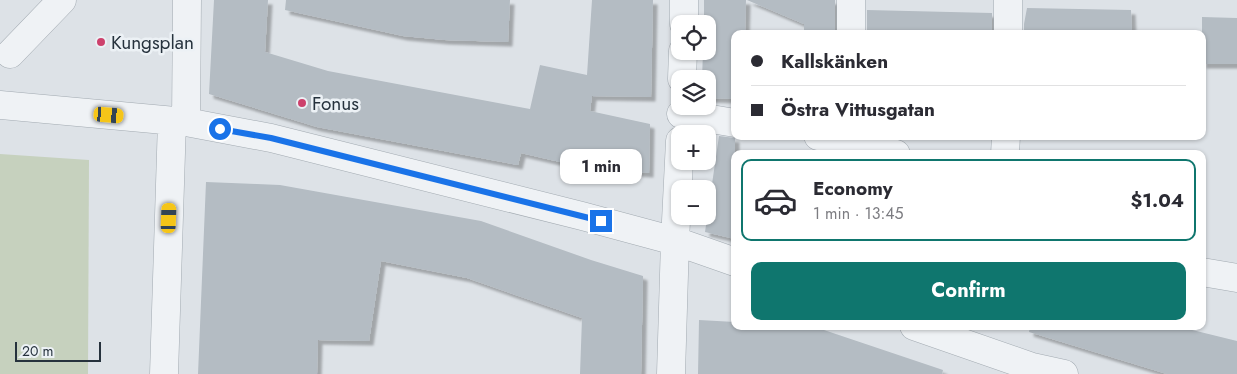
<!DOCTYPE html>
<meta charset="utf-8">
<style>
:root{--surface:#fff;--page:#f7f7f7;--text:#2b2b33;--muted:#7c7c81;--line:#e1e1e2;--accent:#0f766e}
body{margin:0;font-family:Jost,sans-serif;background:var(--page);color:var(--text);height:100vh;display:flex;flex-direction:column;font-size:19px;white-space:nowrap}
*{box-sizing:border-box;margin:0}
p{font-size:16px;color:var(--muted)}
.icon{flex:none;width:28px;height:28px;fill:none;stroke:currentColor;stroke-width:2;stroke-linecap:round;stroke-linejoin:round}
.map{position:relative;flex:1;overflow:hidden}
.side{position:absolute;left:731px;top:150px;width:475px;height:180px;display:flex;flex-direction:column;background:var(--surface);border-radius:10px;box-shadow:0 1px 4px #0004}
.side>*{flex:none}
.hud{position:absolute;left:731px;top:30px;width:475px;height:110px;border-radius:10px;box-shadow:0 1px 4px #0004;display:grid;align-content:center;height:110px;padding:0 20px;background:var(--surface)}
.buttons{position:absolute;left:671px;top:15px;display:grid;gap:10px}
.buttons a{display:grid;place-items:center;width:45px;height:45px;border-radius:10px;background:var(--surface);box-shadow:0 1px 4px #0004;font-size:25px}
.scale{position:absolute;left:15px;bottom:12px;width:86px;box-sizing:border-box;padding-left:5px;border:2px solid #26323d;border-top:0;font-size:14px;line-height:18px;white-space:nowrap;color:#26323d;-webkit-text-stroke:4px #ecf1f5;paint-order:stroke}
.end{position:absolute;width:22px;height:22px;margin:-11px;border:6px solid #1a73e8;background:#fff;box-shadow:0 0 0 2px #fff}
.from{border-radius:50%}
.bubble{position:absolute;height:35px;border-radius:10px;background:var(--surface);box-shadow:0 1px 4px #0004;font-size:16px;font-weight:700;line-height:35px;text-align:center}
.car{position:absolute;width:15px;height:30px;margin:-15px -8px;border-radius:6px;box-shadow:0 0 4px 1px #0007;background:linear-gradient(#f5c518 24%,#345 0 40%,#f5c518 0 76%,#345 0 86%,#f5c518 0)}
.hud b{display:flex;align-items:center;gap:18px;height:48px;font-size:19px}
.hud b+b{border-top:1px solid var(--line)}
.hud i{width:12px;height:12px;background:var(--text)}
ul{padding:9px 0 0;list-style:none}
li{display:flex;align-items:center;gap:15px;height:82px;margin:0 10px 8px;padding:0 10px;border:2px solid transparent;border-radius:10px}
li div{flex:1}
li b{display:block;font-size:19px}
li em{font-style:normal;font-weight:700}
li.current{border-color:var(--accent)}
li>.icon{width:45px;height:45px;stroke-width:1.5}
.button{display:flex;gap:10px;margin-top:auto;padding:10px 20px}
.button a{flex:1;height:58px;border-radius:10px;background:var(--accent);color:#fff;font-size:20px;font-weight:700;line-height:58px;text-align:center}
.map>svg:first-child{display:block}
</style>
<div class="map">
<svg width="1237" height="374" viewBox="0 0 1237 374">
<defs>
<filter id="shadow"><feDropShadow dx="4.5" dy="4.5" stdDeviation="1" flood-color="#0004"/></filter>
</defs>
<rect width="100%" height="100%" fill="#dde2e7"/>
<path fill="#c6d1be" d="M0 154 89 160 88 374H0Z"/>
<path fill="#b4bcc3" filter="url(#shadow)" d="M214 0H268L265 52 328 71 530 109 540 65 587 75 592 0H653L651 97 592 96 590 111 650 124 649 173 590 169 521 153 518 165 317 127 209 94Z
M286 0H510L508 42 445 40 403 36 285 10Z
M704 0H746L745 34H735V99L708 98V79H702L703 51H708V24H704Z
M747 0H835V34H804V24Z
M1027 8 1131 10 1132 34H1024V24Z
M867 10 992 13V34H867Z
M1202 17 1237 18V64H1202Z
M719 136 735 138V239L705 232Z
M206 182 280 185 481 221 591 260 643 276 641 374H580L582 318 467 278 381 261 369 341 318 340 317 374H198Z
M699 320 735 322V326H791L818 328 943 370 942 374H698Z
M1030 326H1176L1237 341V374H1167L1029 332Z"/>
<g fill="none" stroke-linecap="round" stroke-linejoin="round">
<defs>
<path id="minor" d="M851 0V34
M684 24V0
M1008 34V0
M10 54 62 0
M682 79 683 51
M0 105 186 122 271 138 582 216 675 241 735 262
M681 114 735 123
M186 122 187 0
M818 136 852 142 896 154
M1005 154 1006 136
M1202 272 1237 278
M914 326 1032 367 1064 374
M164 374 172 121
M671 374 675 241 680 141"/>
</defs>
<use href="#minor" stroke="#a2aab1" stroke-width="29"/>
<use href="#minor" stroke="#eff2f5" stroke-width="28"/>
</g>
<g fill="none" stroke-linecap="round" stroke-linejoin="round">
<path stroke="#1a73e8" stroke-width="6" d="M220 129 271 138 601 221"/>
</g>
<g fill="#cd416c" stroke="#ecf1f5" stroke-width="2">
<circle cx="101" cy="42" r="5"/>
<circle cx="302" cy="103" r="5"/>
</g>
<g text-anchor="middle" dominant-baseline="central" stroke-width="5" stroke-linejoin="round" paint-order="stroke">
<g font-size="19" fill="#26323d" stroke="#ecf1f5" text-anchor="start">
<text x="111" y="42">Kungsplan</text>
<text x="312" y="103">Fonus</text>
</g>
</g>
</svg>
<div class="buttons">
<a><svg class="icon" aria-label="locate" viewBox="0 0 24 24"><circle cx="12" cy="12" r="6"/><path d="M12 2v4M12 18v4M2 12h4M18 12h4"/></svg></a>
<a><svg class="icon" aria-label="layers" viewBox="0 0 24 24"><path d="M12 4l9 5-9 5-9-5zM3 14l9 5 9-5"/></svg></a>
<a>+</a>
<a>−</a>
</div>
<div class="scale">20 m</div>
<i class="end from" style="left:220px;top:129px"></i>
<i class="end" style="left:601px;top:221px"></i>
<div class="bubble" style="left:560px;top:149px;width:82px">1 min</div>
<i class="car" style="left:109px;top:115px;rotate:95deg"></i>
<i class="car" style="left:169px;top:218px;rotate:2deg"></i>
<div class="hud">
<b><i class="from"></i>Kallskänken</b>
<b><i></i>Östra Vittusgatan</b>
</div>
<section class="side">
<ul>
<li class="current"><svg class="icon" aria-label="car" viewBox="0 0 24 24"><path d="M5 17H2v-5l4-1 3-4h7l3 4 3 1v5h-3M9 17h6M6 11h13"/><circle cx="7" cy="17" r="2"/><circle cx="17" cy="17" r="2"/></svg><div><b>Economy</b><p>1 min · 13:45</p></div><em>$1.04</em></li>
</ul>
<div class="button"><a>Confirm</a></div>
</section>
</div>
